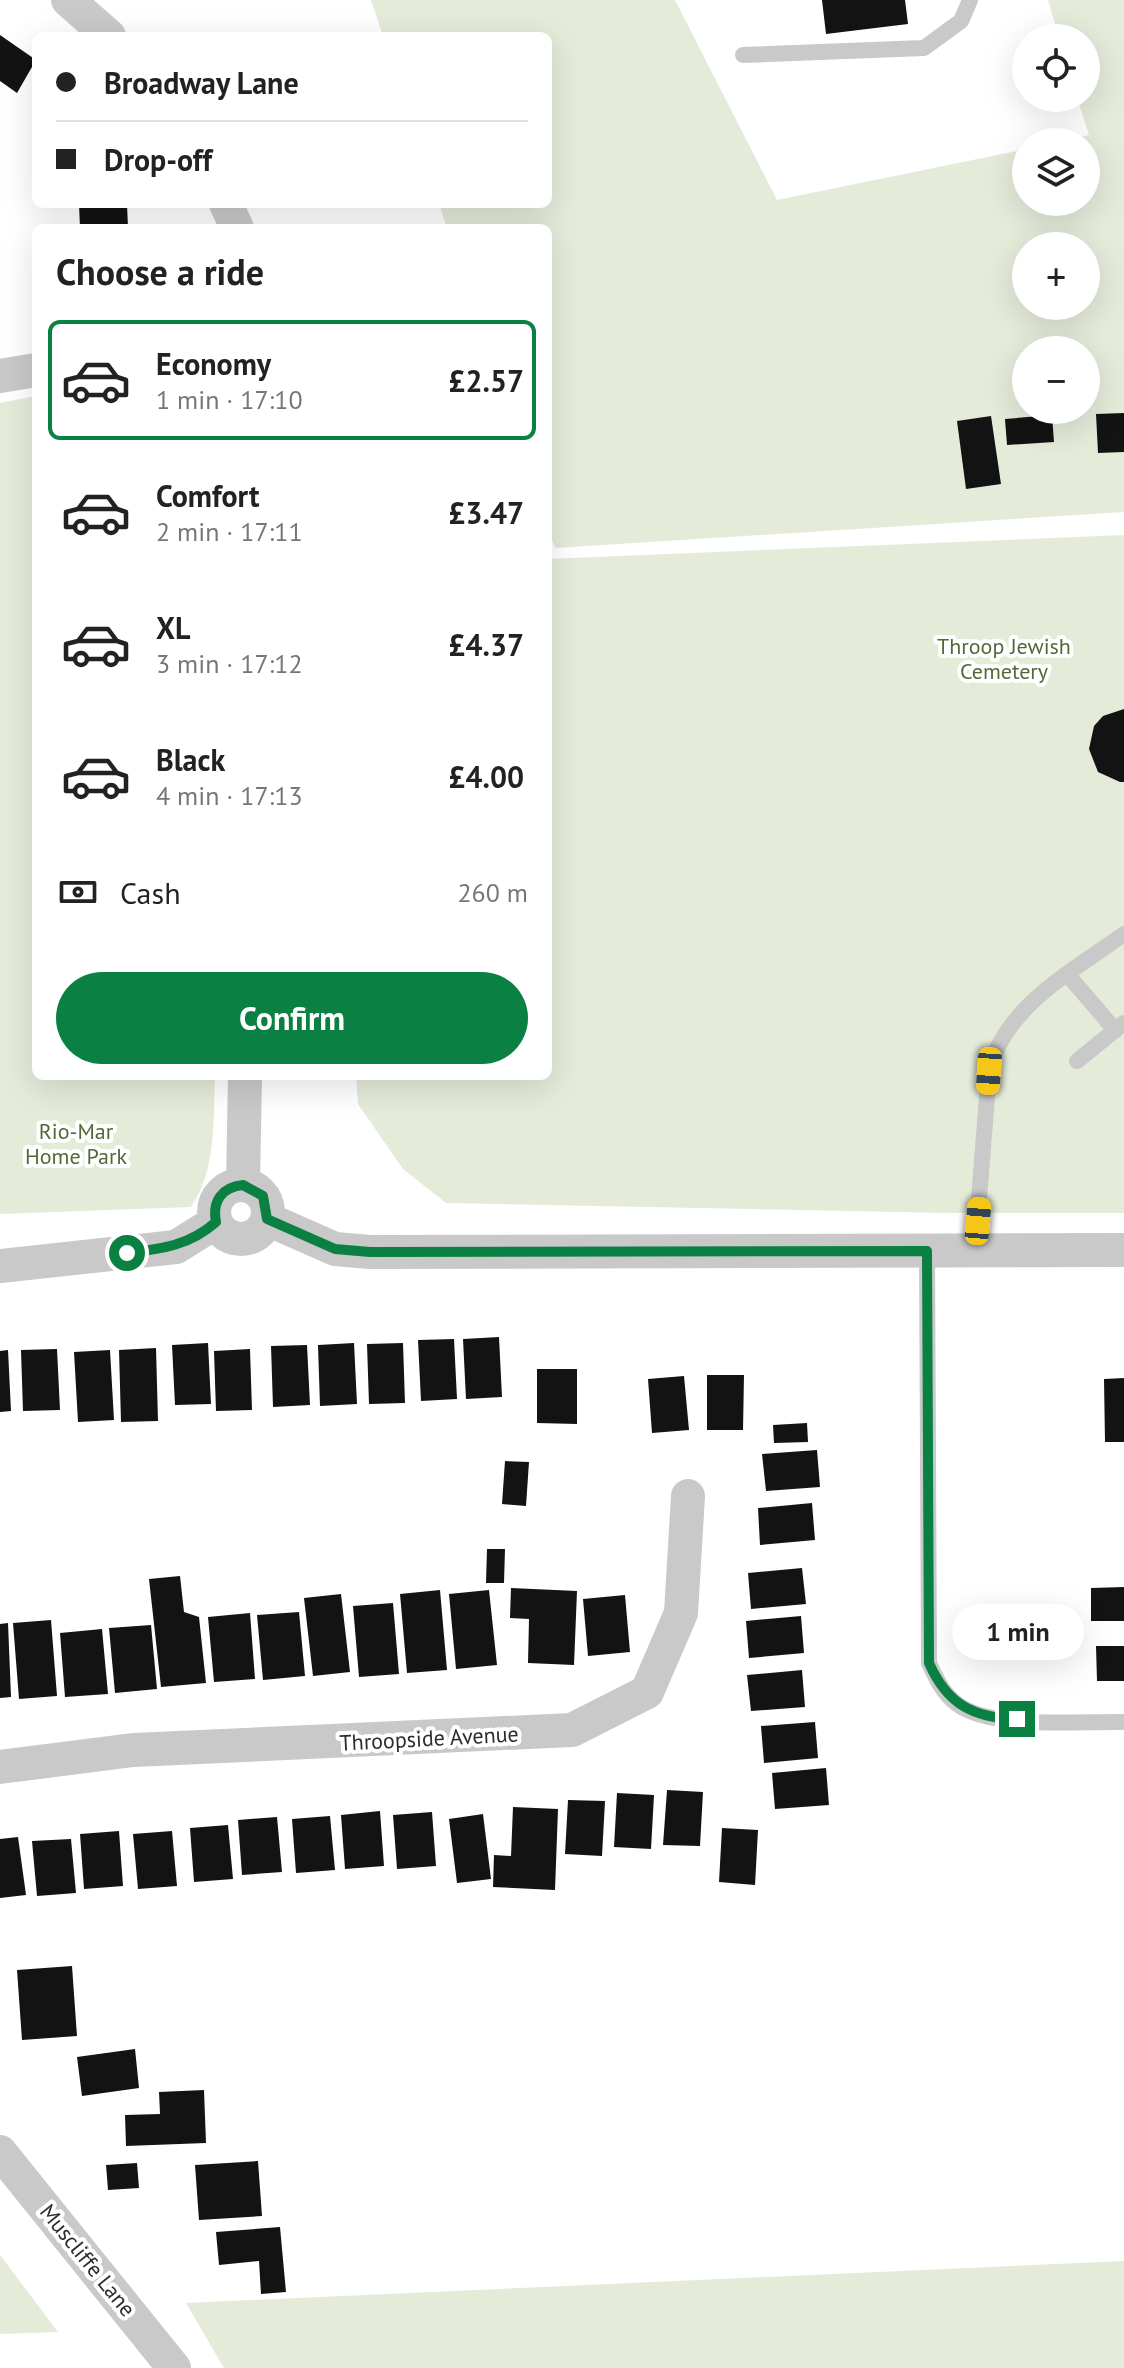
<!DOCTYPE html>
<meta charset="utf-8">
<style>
:root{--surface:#fff;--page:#f2f2f2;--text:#222;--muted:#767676;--line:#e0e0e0;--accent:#0b8043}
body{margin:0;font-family:"PT Sans",sans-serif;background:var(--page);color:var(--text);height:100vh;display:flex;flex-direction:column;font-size:30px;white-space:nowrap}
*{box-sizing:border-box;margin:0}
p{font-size:26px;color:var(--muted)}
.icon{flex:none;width:44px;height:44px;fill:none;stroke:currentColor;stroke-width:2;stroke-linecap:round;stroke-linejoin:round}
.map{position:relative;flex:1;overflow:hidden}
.side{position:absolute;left:32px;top:224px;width:520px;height:856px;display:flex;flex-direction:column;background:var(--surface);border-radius:12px;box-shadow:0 8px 32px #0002}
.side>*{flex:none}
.hud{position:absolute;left:32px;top:32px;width:520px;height:176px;border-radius:12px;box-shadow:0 8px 32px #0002;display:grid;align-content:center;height:176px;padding:0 24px;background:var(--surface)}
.controls{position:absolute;left:1012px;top:24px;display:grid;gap:16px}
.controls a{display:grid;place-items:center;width:88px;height:88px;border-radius:50%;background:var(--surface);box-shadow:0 8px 32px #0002;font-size:40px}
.end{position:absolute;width:36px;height:36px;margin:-18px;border:10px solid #0b8043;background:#fff;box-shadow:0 0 0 4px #fff}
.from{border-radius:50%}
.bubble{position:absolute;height:56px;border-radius:28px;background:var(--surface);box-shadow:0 8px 32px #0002;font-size:26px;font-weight:800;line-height:56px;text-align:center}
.car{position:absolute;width:24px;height:48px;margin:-24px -12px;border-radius:10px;box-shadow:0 0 6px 2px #0007;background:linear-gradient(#f5c518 24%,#345 0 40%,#f5c518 0 76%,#345 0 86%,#f5c518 0)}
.hud b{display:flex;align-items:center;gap:28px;height:76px;font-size:30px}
.hud b+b{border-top:2px solid var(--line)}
.hud i{width:20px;height:20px;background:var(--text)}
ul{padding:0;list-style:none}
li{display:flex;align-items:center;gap:24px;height:120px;margin:0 16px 12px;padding:0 8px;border:4px solid transparent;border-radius:12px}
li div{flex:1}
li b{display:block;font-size:30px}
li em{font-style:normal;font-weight:800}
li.active{border-color:var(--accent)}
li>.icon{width:72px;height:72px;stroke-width:1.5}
h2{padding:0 24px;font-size:36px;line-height:96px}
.pay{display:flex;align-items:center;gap:20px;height:88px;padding:0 24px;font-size:30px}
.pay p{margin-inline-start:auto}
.action{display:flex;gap:16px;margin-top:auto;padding:16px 24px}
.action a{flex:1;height:92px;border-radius:48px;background:var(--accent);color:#fff;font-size:32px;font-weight:800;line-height:92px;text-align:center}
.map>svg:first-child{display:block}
</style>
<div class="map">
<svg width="1124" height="2368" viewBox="0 0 1124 2368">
<rect width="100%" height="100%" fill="#fff"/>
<path fill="#e4ebd9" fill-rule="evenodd" d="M371 0H675L777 200 1026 149V202H1086V142H1058L1089 135 1077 98H1086V38H1059L1048 0H1124V512L555 548 548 529V228H447L439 204H548V36H383ZM1026 246H1086V306H1026ZM1026 350H1086V410H1026Z
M36 396V1076H215C213 1120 217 1169 191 1207L0 1214V403Z
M1124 535V1213H948L446 1203 403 1169 358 1104 356 1076H548V559Z
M0 2255 58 2332 0 2334Z
M1124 2261V2368H224L186 2303Z"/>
<path fill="#131313" d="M822 0H905L908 24 826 34Z
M0 35 36 60 17 93 0 81Z
M79 204H127L128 228H80Z
M1124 413V452L1098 453 1096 414Z
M1052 415 1054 442 1007 445 1005 419Z
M991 416 1001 484 966 489 957 421Z
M1124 709V782H1120L1098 772 1089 749 1094 726 1103 716Z
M499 1337 502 1397 466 1399 463 1339Z
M454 1339 457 1399 421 1401 418 1340Z
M208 1343 211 1404 175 1405 172 1345Z
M354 1343 357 1404 320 1406 318 1345Z
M403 1343 405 1403 369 1404 367 1344Z
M307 1345 310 1405 273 1407 271 1346Z
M156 1348 158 1421 121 1422 119 1350Z
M57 1349 60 1410 23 1411 21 1350Z
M250 1349 252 1410 216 1411 214 1351Z
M8 1350 11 1411 0 1412V1351Z
M110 1350 114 1420 78 1422 74 1352Z
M537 1369H577V1424L537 1423Z
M707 1375H744L743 1430H707Z
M684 1376 689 1430 652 1433 648 1379Z
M1124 1378V1442H1105L1104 1379Z
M807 1423 808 1442 774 1443 773 1425Z
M817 1450 820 1487 766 1491 762 1454Z
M505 1461 529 1462 526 1506 502 1504Z
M812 1503 815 1540 760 1545 758 1508Z
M487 1549H505L504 1583H486Z
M802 1568 806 1604 751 1609 748 1573Z
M180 1576 184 1612 199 1617 206 1683 161 1687 149 1579Z
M1124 1587V1621H1091V1588Z
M511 1588 577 1591 574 1665 528 1663 529 1619 510 1618Z
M440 1590 447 1670 407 1673 400 1594Z
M489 1590 497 1665 456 1669 449 1594Z
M341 1594 350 1672 313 1676 304 1598Z
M625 1595 630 1652 588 1656 583 1599Z
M393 1603 399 1674 359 1677 353 1606Z
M299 1612 305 1676 263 1680 257 1615Z
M250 1613 255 1679 214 1682 208 1617Z
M801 1616 804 1653 749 1658 746 1621Z
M51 1620 57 1696 19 1699 13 1623Z
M8 1623 11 1697 0 1698V1624Z
M151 1625 157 1689 115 1693 109 1628Z
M102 1629 108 1694 65 1697 60 1633Z
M1096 1646H1124V1681H1097Z
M802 1670 805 1707 751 1711 747 1675Z
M815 1722 818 1758 764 1763 761 1726Z
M826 1768 829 1805 775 1809 772 1773Z
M667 1790 703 1792 700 1846 663 1845Z
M617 1793 654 1795 651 1849 614 1847Z
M568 1800 605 1801 602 1856 565 1854Z
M513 1807 558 1809 555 1890 493 1887 494 1855 511 1856Z
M380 1811 384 1866 345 1869 341 1815Z
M432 1812 436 1866 397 1869 393 1815Z
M483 1814 491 1879 457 1883 449 1819Z
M330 1816 335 1870 296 1873 292 1819Z
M277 1817 282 1872 242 1875 238 1820Z
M228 1825 233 1879 194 1882 190 1828Z
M722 1828 758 1830 755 1885 719 1882Z
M119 1831 123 1886 84 1889 80 1834Z
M172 1831 177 1886 138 1889 133 1834Z
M18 1837 26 1895 0 1898V1839Z
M71 1839 76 1893 37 1896 32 1841Z
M72 1966 77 2036 22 2040 17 1970Z
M135 2049 139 2088 82 2096 77 2057Z
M204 2090 206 2143 126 2146 125 2115 160 2114 159 2092Z
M258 2161 262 2216 199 2220 195 2165Z
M137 2163 139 2188 108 2190 106 2165Z
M280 2227 286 2292 261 2294 259 2261 219 2265 216 2232Z"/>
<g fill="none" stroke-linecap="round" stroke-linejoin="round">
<path stroke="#c9c9c9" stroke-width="16" d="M743 55 924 48 961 21 970 0
M1068 975 1115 1030
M1077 1061 1124 1023
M975 1250 989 1071C1005 1006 1073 971 1124 934
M927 1251 929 1663C936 1678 943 1694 957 1704 991 1730 1081 1721 1124 1722"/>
<path stroke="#c9c9c9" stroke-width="34" d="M68 0 109 36
M226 204 237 228
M0 376 36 370
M214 1212a27 27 0 1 1 54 0a27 27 0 1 1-54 0Z
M243 1185 245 1076
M267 1219 335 1249 370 1252 1124 1250
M0 1266 176 1247 216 1222
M0 1767 133 1750 572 1730 647 1692 681 1613 688 1496
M0 2152 174 2368"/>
</g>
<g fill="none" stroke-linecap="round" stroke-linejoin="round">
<path stroke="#0b8043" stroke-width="10" d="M127 1253C161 1249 189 1246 216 1222 212 1201 222 1187 243 1185L263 1196 267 1219 335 1249 370 1252 927 1251 929 1663C947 1704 973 1718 1017 1719"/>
</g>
<g text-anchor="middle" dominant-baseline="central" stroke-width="8" stroke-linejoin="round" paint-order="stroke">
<g font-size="22" fill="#536839" stroke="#fff">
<text x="1004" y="646">Throop Jewish<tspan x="1004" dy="25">Cemetery</tspan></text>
<text x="76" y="1131">Rio-Mar<tspan x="76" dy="25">Home Park</tspan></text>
</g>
<g font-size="22" fill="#2c2c2c" stroke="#fff">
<text transform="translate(429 1738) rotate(-3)">Throopside Avenue</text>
<text transform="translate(88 2260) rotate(51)">Muscliffe Lane</text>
</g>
</g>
</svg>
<div class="controls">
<a><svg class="icon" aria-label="locate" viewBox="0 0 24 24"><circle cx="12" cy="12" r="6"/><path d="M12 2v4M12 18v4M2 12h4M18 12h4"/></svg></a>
<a><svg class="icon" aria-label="layers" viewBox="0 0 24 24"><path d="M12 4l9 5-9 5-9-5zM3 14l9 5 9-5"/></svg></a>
<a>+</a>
<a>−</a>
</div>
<i class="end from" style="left:127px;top:1253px"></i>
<i class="end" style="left:1017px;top:1719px"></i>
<div class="bubble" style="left:952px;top:1604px;width:132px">1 min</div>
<i class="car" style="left:989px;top:1071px;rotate:184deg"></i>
<i class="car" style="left:978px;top:1221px;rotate:5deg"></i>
<div class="hud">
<b><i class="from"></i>Broadway Lane</b>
<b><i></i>Drop-off</b>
</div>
<section class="side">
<h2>Choose a ride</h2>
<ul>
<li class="active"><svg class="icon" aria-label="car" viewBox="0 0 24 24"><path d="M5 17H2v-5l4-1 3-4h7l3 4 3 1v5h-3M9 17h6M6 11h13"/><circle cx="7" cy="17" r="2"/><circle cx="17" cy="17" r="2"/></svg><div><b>Economy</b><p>1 min · 17:10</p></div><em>£2.57</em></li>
<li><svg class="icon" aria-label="car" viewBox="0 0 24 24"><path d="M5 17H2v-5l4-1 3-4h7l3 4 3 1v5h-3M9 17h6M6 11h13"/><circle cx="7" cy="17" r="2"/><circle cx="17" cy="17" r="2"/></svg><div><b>Comfort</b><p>2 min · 17:11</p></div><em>£3.47</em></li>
<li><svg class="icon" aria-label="car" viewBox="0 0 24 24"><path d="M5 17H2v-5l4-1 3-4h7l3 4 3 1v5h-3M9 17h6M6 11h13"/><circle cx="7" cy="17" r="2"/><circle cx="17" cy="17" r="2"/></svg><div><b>XL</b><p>3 min · 17:12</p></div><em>£4.37</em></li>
<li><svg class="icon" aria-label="car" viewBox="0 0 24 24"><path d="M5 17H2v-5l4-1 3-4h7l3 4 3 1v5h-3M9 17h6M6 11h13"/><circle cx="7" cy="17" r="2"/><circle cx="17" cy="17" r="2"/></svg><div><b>Black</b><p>4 min · 17:13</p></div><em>£4.00</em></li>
</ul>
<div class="pay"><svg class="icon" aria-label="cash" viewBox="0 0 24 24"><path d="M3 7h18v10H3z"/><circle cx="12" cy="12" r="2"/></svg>Cash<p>260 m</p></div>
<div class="action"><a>Confirm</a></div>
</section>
</div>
